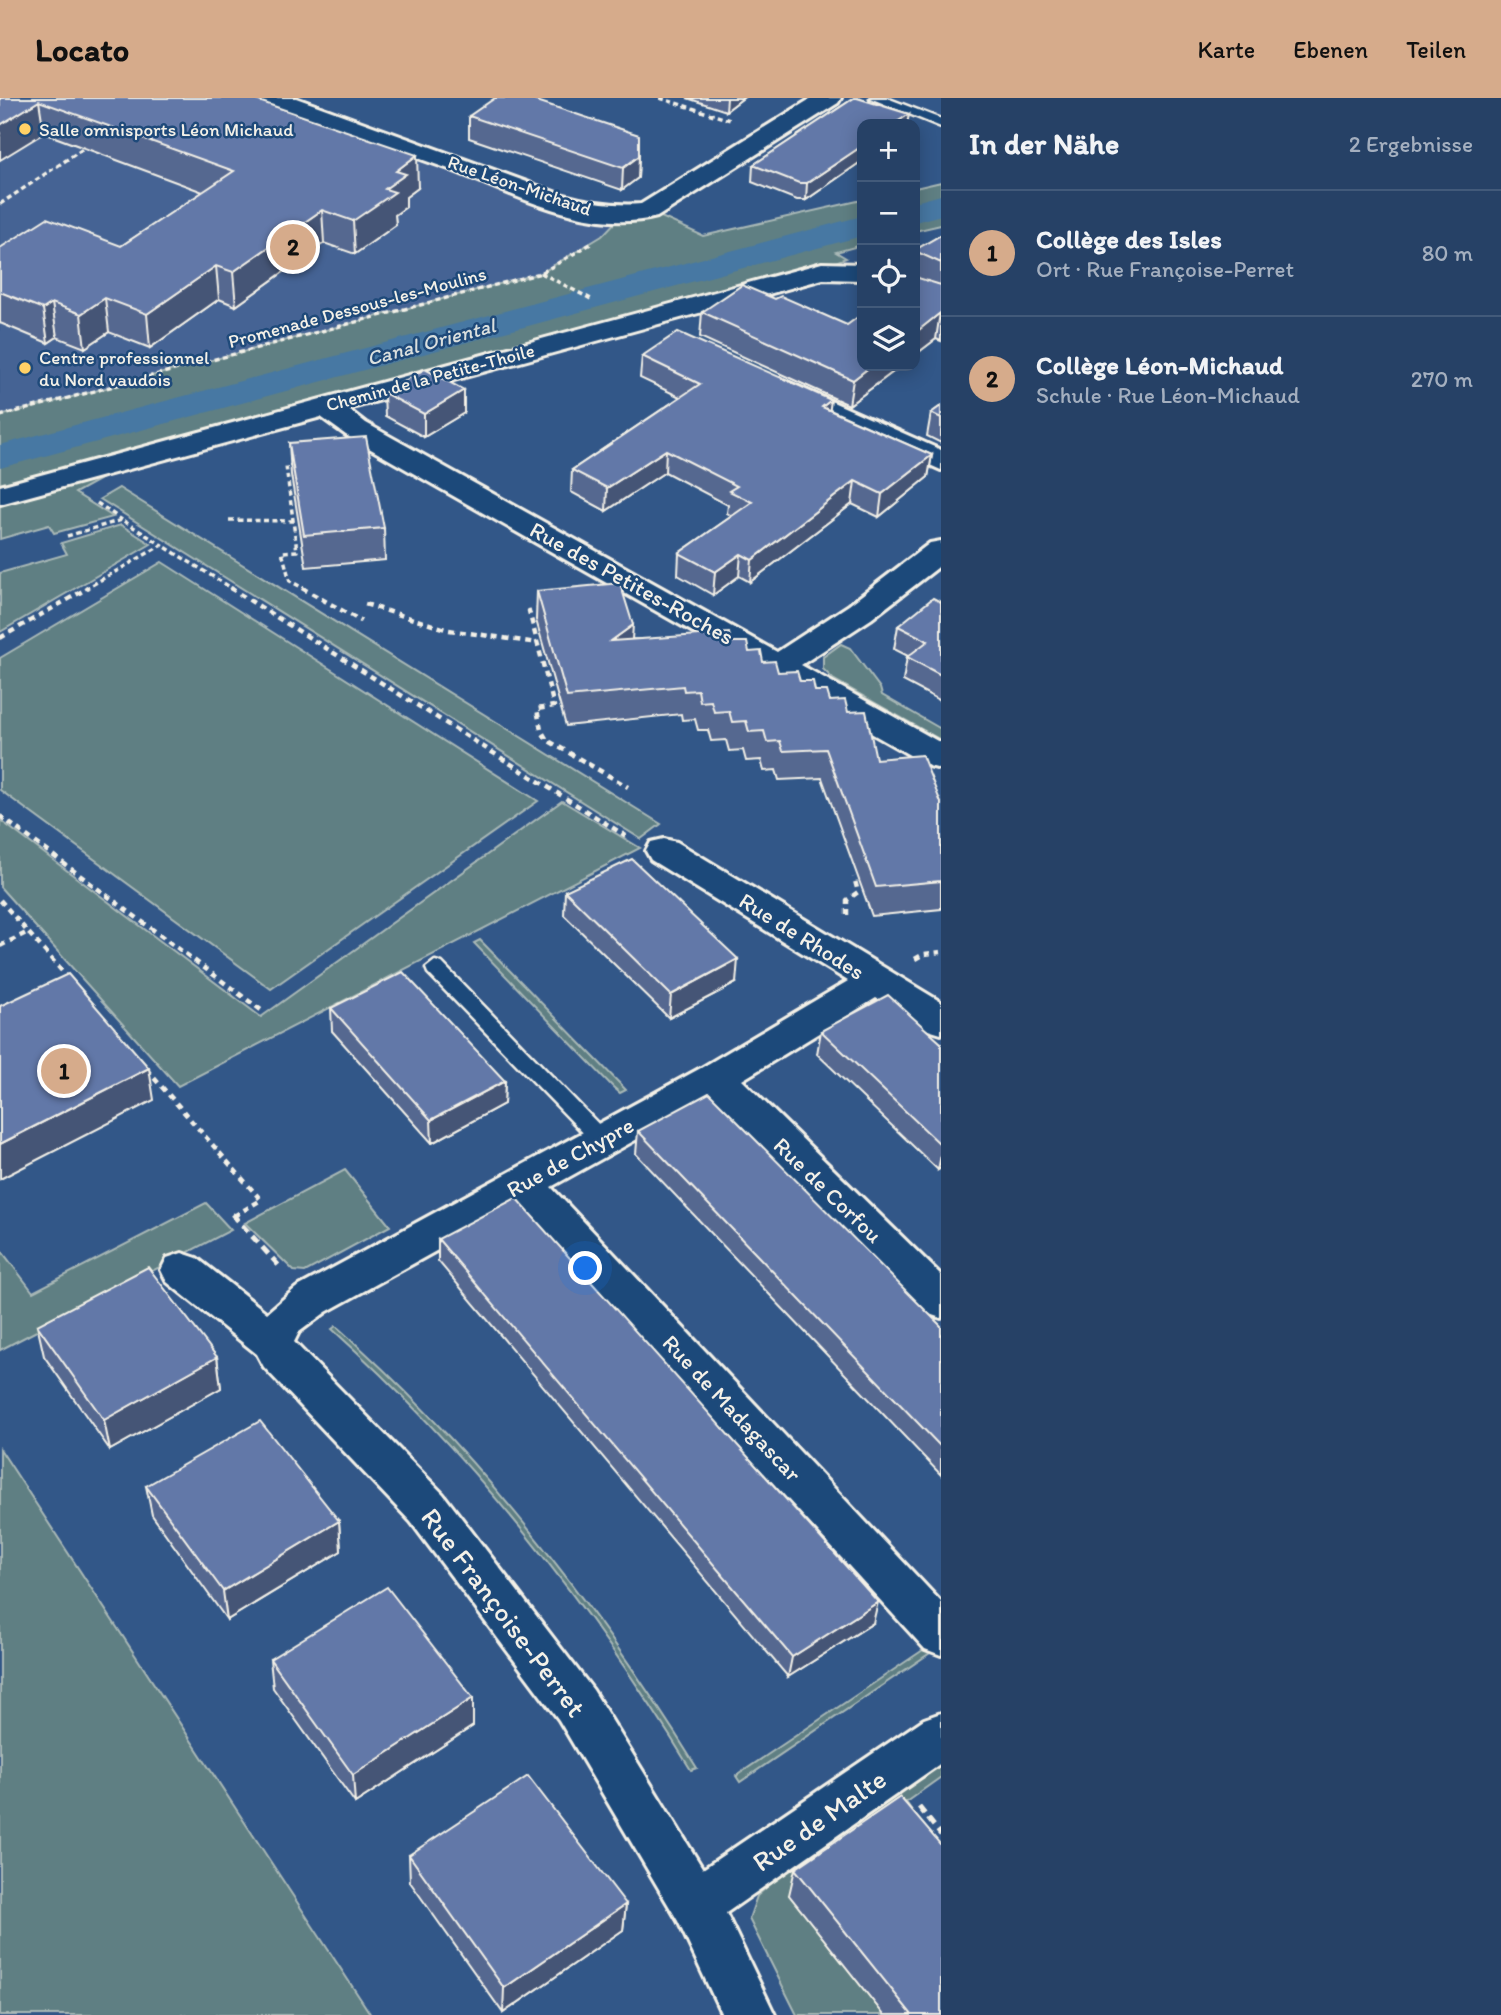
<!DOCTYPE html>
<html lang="de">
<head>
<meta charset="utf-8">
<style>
	:root { --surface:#264166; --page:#2e486c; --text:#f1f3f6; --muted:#a4afbf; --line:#425a7a; --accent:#d6ab8b }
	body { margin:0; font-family:Itim,sans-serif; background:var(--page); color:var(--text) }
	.controls { position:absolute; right:21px; top:21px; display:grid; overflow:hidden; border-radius:14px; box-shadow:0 4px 18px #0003 }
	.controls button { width:63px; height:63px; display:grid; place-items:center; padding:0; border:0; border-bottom:2px solid var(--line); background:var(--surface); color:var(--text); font:35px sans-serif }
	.you { position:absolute; left:586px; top:1171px; width:24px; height:24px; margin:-18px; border:5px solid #fff; border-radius:50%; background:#1a73e8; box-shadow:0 0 0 10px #1a73e833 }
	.badge { display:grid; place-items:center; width:46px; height:46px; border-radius:50%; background:var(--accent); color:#111; font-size:23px; font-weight:700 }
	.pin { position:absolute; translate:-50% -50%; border:4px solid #fff; box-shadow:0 2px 7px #0006 }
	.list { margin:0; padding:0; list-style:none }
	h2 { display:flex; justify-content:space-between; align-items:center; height:91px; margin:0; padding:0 28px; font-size:30px }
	h2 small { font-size:23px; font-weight:400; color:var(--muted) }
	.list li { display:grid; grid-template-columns:46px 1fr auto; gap:21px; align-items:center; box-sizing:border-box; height:126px; padding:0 28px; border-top:2px solid var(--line) }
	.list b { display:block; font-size:26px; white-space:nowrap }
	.list p { margin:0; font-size:23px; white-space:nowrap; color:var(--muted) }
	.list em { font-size:23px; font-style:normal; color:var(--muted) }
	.icon { flex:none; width:38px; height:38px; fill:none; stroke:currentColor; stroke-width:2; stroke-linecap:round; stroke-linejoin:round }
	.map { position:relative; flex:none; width:941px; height:1917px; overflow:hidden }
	header { display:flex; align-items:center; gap:42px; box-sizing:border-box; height:98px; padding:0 35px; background:var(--accent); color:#111 }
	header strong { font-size:33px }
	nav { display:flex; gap:38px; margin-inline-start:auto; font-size:24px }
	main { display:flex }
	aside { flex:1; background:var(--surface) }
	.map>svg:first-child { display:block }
	.built { fill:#446494 }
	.green { fill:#5e7f83; stroke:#a9b8b6; stroke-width:2 }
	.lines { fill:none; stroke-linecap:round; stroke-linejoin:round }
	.canal { fill:#4678a3; fill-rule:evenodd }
	.lane-casing { stroke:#f4f1e8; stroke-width:5 }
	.street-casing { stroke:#f4f1e8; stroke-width:6 }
	.path-far2 { stroke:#f4f1e8; stroke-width:3.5; stroke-dasharray:5 3.5; stroke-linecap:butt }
	.path-far1 { stroke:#f4f1e8; stroke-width:4.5; stroke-dasharray:6 5; stroke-linecap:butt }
	.path { stroke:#f4f1e8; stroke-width:5; stroke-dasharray:9 6; stroke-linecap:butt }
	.lane { fill:#1f4a7a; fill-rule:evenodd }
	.street { fill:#1f4a7a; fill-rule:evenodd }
	.wall { fill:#546790; stroke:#f4f1e8; stroke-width:2 }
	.shaded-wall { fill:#455476; stroke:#f4f1e8; stroke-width:2 }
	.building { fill:#6278a8; stroke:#f4f1e8; stroke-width:2 }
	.poi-dot { fill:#ffd166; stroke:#1f4a7a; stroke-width:2.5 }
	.labels { text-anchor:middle; stroke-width:5; stroke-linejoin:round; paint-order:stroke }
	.far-poi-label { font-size:19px; fill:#f4f1e8; stroke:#1f4a7a; text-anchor:start }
	.far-street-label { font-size:19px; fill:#f4f1e8; stroke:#1f4a7a }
	.far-water-label { font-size:21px; font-style:italic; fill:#dadfde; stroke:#1f4a7a }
	.street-label { font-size:23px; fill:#f4f1e8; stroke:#1f4a7a }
	.near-street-label { font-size:28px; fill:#f4f1e8; stroke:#1f4a7a }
</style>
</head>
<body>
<header>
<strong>Locato</strong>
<nav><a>Karte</a><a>Ebenen</a><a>Teilen</a></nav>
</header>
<main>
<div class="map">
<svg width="941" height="1917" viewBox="0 0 941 1917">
	<rect width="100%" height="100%" fill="#325788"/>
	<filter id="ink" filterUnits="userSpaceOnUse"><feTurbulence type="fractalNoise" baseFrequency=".0143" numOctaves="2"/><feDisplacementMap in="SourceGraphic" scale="14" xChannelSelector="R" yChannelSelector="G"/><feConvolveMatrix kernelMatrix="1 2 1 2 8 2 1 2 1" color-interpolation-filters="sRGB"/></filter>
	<g filter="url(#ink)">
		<polygon class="built" points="0,0 272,0 542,96 623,116 602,138 541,175 0,318"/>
		<g class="green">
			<polygon points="941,84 941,127 915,133 915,90"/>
			<polygon points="862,102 862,147 836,154 846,160 822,169 316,302 0,389 0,318 541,175 602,138 623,116 648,113 703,138"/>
			<polygon points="99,375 104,379 75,395 113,419 54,435 49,427 0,441 0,403"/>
			<polygon points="119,390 661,726 641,741 100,401"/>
			<polygon points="121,427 151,446 0,534 0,475 67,456 61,445"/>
			<polygon points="162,464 538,703 271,891 0,692 0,560"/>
			<polygon points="841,546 850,550 880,590 882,597 941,631 941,642 833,581 823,571 823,559"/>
			<polygon points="562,703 640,750 178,988 0,789 0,722 261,919"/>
			<polygon points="480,842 626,992 620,995 613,989 474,845"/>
			<polygon points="345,1072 390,1128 305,1174 294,1173 245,1125"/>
			<polygon points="206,1105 231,1132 0,1252 0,1151 33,1194"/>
			<path d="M336 1228C479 1354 597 1509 697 1670L691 1672C593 1511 472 1357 332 1231Z"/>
			<polygon points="0,1351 371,1917 0,1917"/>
			<polygon points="926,1550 930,1555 740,1684 736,1678"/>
			<polygon points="941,1663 941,1679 906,1704 915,1717 789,1797 884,1917 797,1917 749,1821 757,1798 778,1779"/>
		</g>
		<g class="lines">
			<g class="canal">
				<polygon points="941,97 941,117 915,124 915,104"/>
				<polygon points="862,118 862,138 0,370 0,347"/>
			</g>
			<g class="lane-casing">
				<g id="lane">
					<polygon points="870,0 887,0 941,21 941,29"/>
					<polygon points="435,863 442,865 608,1036 611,1041 608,1046 594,1046 428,875 426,870"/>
				</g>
			</g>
			<g class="street-casing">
				<g id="street">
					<path d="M260 0H296L560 96C588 104 613 108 641 106L812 0H841L838 5 657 119C585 137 511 94 446 70 385 48 324 27 263 5Z"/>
					<polygon points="822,165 862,166 862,182 823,181 348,311 366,325 777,554 849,507 930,445 941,443 941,467 871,521 801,567 941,645 941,671 929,668 346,337 321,319 0,406 0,388"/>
					<polygon points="781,281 941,352 941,372 771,296 766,290 771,284"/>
					<polygon points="664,741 677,744 941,904 941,936 928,932 876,900 742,982 941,1177 941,1220 926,1215 711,1000 551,1089 941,1504 941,1557 925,1551 519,1107 326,1214 299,1234 294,1244 443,1396 593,1592 703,1771 924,1621 941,1615 941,1665 726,1815 775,1917 722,1917 678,1823 559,1622 411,1424 264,1269 257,1256 167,1184 161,1172 167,1160 182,1155 197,1160 267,1215 296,1190 701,970 848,883 651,762 646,753 651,744"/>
				</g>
			</g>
			<g class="path-far2">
				<polyline points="660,0 730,22"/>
				<polyline points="0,106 89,47"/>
				<polyline points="541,175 591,201"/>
				<polyline points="0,318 541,175 592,145"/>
				<polyline points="294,367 286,368 297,453 282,454 290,483 305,491"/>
				<polyline points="97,405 122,422"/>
				<polyline points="229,422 293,423"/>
				<polyline points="67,438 122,422 162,447"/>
				<polyline points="85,491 162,447 233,491"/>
			</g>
			<g class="path-far1">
				<polyline points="230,490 626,738"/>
				<polyline points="302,490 361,523"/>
				<polyline points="365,506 449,532 537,545"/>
				<polyline points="542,511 529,513 554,608 537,611 541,632 547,642 628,689"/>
				<polyline points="0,540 88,490"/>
				<polyline points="0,718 261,912"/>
				<polyline points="0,802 68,880"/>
				<polyline points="847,817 847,802 858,794 854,779"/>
				<polyline points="0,848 28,834"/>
				<polyline points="915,861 924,856 941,854"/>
				<polyline points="147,972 261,1102 234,1118"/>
			</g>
			<g class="path">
				<polyline points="232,1116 281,1170"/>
				<polyline points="919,1709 941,1737"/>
			</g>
			<use href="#lane" class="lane"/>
			<use href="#street" class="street"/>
		</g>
		<g class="wall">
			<polygon points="0,0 250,0 418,90 406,99 406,109 395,117 396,127 355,156 324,145 236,208 219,201 150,250 109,234 85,250 57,239 48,245 0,225 0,150 121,148 203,94 44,35"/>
			<polygon points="687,0 743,0 726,13"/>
			<polygon points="854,0 857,0 909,16 907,26 862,26 862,63 806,102 797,102 752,84 753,67"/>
			<polygon points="469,18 639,58 638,80 622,92 469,40"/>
			<polygon points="941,137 941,243 936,241 915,257 915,152"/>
			<polygon points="702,214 862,268 901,268 849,307 700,239"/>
			<polygon points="642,258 830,312 932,357 928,379 879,419 852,406 750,484 739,478 713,497 678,477 679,455 732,418 727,415 728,407 665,374 606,413 571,394 572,372 680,299 640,280"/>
			<polygon points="384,295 464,315 424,339 385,318"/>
			<polygon points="941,308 941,345 927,338 931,315"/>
			<polygon points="289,345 384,430 385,462 306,469 291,377"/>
			<polygon points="537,493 632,541 731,544 749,554 778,574 800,583 848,614 876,661 941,705 941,811 872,818 822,680 779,682 776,672 764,673 761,662 746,663 743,652 729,653 726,642 711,643 708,632 698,632 695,621 682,622 681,616 566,628 536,522"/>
			<polygon points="941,504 941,603 903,583 907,559 908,558 894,551 898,528"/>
			<polygon points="565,793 736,885 669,920 564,817"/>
			<polygon points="331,910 505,983 504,1006 432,1045 332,933"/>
			<polygon points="821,933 941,945 941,1070 938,1072 817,956"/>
			<polygon points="638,1033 941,1228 941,1377 636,1056"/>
			<polygon points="438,1141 873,1525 788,1579 438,1163"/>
			<polygon points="37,1227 217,1259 221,1290 110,1352 44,1258"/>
			<polygon points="146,1388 339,1423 341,1453 227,1522 152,1417"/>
			<polygon points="270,1561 473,1600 473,1628 355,1705 273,1590"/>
			<polygon points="409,1757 626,1806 623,1832 503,1915 410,1784"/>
			<polygon points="795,1771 941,1917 884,1917 789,1797"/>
		</g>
		<g class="shaded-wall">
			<polygon points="727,0 743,0 726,13"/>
			<polygon points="39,3 44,35 0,62 0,27"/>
			<polygon points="909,16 907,26 894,26"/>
			<polygon points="862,48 862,63 806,102 807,85"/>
			<polygon points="417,57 418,90 406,99 406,109 395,117 396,127 355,156 353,123 385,91 396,73"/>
			<polygon points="639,58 638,80 622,92 623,70"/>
			<polygon points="322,112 324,145 236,208 233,174"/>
			<polygon points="216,168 219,201 150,250 147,216"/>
			<polygon points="105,200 109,234 85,250 81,216"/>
			<polygon points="52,205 57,239 48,245 43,211"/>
			<polygon points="940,215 936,241 915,257 915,235"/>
			<polygon points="871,268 901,268 849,307 853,282"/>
			<polygon points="464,292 464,315 424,339 424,316"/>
			<polygon points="831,302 828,324 822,309"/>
			<polygon points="666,352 665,374 606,413 607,390"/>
			<polygon points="932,357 928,379 879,419 882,396"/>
			<polygon points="855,383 852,406 750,484 752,462"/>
			<polygon points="741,456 739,478 713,497 715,474"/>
			<polygon points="633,527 631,556 611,543"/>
			<polygon points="738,861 736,885 669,920 671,897"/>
			<polygon points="149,970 154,1002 0,1081 0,1046"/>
			<polygon points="505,983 504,1006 432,1045 431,1022"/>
			<polygon points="941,1057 941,1070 938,1072"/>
			<polygon points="217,1259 221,1290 110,1352 104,1322"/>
			<polygon points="339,1423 341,1453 227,1522 223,1493"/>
			<polygon points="878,1504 873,1525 788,1579 792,1559"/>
			<polygon points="473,1600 473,1628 355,1705 353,1677"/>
			<polygon points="626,1806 623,1832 503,1915 504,1890"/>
		</g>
		<g class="building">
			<polygon points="0,0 250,0 417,57 396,73 406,76 385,91 395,94 353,123 322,112 233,174 216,168 147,216 105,200 81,216 52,205 43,211 0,194 0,150 47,120 121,148 234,73 39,3 0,27"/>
			<polygon points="495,0 528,0 639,37 639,58 623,70 469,18"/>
			<polygon points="854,0 857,0 909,16 894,26 862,26 862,48 807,85 799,85 753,67"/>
			<polygon points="941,137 941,165 915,153 915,152"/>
			<polygon points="916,176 918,180 941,187 941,216 940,215 915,235 915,177"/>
			<polygon points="742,187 775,201 781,198 847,227 862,216 862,268 871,268 853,282 702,214"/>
			<polygon points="678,234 831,302 822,309 932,357 882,396 855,383 752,462 741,456 715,474 679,455 752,404 729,393 737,388 666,352 607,390 572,372 700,286 642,258"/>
			<polygon points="425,271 464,292 424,316 384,295"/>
			<polygon points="941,308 941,320 931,315"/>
			<polygon points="366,339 384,430 304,437 289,345"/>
			<polygon points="620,485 633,527 611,543 729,535 731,544 747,544 749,554 761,553 763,564 775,563 778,574 797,573 800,583 813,583 815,593 827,593 830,603 845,602 848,614 866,613 876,661 922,657 941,705 941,783 876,789 826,651 783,653 780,643 767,644 764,633 749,634 746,623 732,624 729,613 714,614 711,603 700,604 698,592 684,593 683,588 567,599 537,493"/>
			<polygon points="933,500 941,504 941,577 907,559 928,543 898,528"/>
			<polygon points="632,761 738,861 671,897 565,793"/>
			<polygon points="403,874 505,983 431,1022 331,910"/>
			<polygon points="68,876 149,970 0,1046 0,908"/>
			<polygon points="888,897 941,945 941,1047 821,933"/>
			<polygon points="709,995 941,1228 941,1349 638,1033"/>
			<polygon points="516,1100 878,1504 792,1559 438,1141"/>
			<polygon points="148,1169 217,1259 104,1322 37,1227"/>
			<polygon points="260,1323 339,1423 223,1493 146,1388"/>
			<polygon points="387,1489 473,1600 353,1677 270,1561"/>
			<polygon points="528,1678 626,1806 504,1890 409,1757"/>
			<polygon points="900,1699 941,1747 941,1917 912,1917 795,1771"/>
		</g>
	</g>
	<g class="poi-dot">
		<circle cx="25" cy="31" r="7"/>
		<circle cx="25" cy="270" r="7"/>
	</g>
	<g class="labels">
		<g class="far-poi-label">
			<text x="39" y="38">Salle omnisports Léon Michaud</text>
			<text x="39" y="266">Centre professionnel<tspan x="39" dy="22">du Nord vaudois</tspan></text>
		</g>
		<g class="far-street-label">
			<text transform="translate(520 87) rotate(19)" y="7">Rue Léon-Michaud</text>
			<text transform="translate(357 209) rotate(-15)" y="7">Promenade Dessous-les-Moulins</text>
			<text transform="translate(430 279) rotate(-15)" y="7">Chemin de la Petite-Thoile</text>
		</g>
		<g class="far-water-label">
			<text transform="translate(431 244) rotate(-15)" y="7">Canal Oriental</text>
		</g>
		<g class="street-label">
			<text transform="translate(632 485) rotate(29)" y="8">Rue des Petites-Roches</text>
			<text transform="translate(802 838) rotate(32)" y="8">Rue de Rhodes</text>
			<text transform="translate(570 1059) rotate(-29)" y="8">Rue de Chypre</text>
			<text transform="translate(828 1092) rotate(44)" y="8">Rue de Corfou</text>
			<text transform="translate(732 1310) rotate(47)" y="8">Rue de Madagascar</text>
		</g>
		<g class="near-street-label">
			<text transform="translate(504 1514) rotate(53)" y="10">Rue Françoise-Perret</text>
			<text transform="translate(819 1722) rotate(-35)" y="10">Rue de Malte</text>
		</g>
	</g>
</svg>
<div class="controls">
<button>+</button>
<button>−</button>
<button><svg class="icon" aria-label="locate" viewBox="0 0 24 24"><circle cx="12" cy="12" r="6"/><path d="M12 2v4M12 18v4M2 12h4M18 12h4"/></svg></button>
<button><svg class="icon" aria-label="layers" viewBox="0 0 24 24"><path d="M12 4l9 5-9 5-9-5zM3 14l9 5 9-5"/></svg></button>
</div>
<div class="you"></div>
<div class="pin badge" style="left:64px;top:973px">1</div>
<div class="pin badge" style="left:293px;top:149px">2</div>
</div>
<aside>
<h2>In der Nähe<small>2 Ergebnisse</small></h2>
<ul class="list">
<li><span class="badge">1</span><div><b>Collège des Isles</b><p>Ort · Rue Françoise-Perret</p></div><em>80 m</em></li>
<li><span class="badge">2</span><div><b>Collège Léon-Michaud</b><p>Schule · Rue Léon-Michaud</p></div><em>270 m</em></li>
</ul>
</aside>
</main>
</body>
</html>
